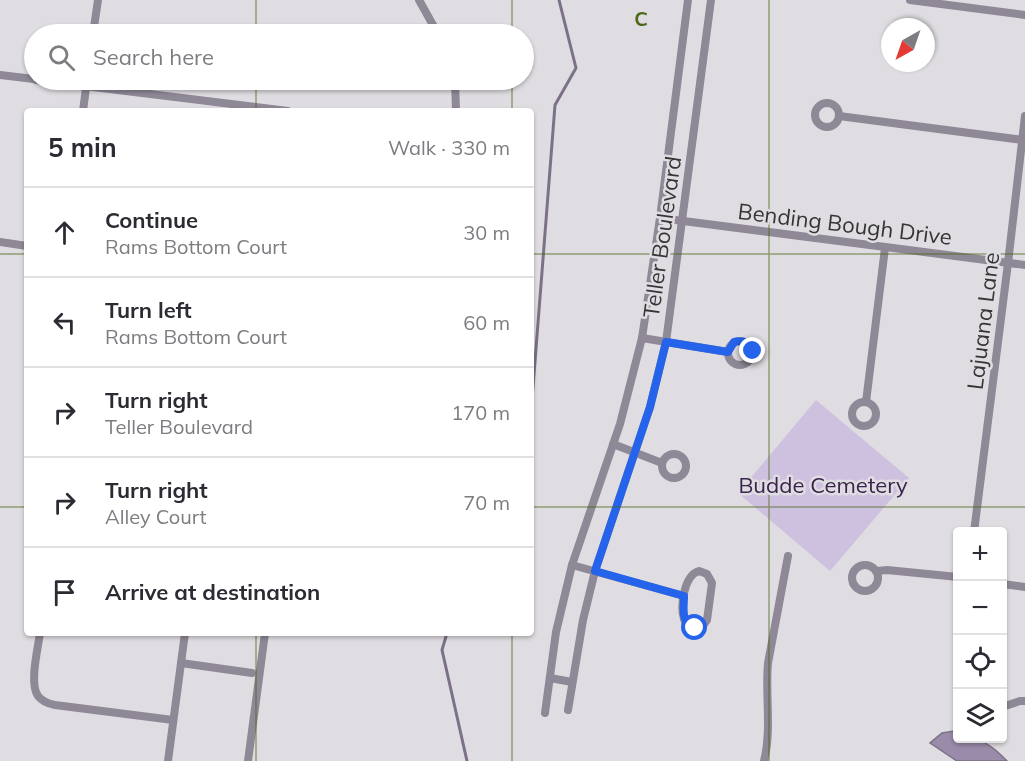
<!DOCTYPE html>
<html lang="en">
<head>
<meta charset="utf-8">
<style>
	:root { --surface:#fff; --page:#f7f7f7; --text:#2b2b33; --muted:#7c7c81; --line:#e1e1e2 }
	body { margin:0; font-family:Mulish,sans-serif; background:var(--page); color:var(--text) }
	.controls { position:absolute; right:18px; bottom:18px; display:grid; overflow:hidden; border-radius:6px; box-shadow:0 2px 4px #0004 }
	.controls button { width:54px; height:54px; display:grid; place-items:center; padding:0; border:0; border-bottom:2px solid var(--line); background:var(--surface); color:var(--text); font:30px sans-serif }
	.compass { position:absolute; left:881px; top:18px; width:54px; height:54px; border-radius:50%; background:var(--surface); box-shadow:0 2px 4px #0004; rotate:220deg }
	.stop { position:absolute; width:18px; height:18px; margin:-14px; border:4px solid #2563eb; border-radius:50%; background:#fff }
	.stop.end { background:#2563eb; border-color:#fff; box-shadow:0 2px 6px #0008 }
	.list { margin:0; padding:0; list-style:none }
	h2 { display:flex; justify-content:space-between; align-items:center; height:78px; margin:0; padding:0 24px; font-size:26px }
	h2 small { font-size:20px; font-weight:400; color:var(--muted) }
	.list li { display:grid; grid-template-columns:39px 1fr auto; gap:18px; align-items:center; box-sizing:border-box; height:90px; padding:0 24px; border-top:2px solid var(--line) }
	.list b { display:block; font-size:22px; white-space:nowrap }
	.list p { margin:0; font-size:20px; white-space:nowrap; color:var(--muted) }
	.list em { font-size:20px; font-style:normal; color:var(--muted) }
	.icon { flex:none; width:33px; height:33px; fill:none; stroke:currentColor; stroke-width:2; stroke-linecap:round; stroke-linejoin:round }
	.map { position:relative; flex:none; width:1025px; height:761px; overflow:hidden }
	.search { position:absolute; background:var(--surface); box-shadow:0 2px 4px #0004; left:24px; top:24px; width:510px; height:66px; display:flex; align-items:center; gap:15px; box-sizing:border-box; padding:0 21px; border-radius:33px; color:var(--muted); font-size:22px }
	.panel { position:absolute; background:var(--surface); box-shadow:0 2px 4px #0004; left:24px; top:108px; width:510px; height:528px; border-radius:6px }
	.map>svg:first-child { display:block }
	.green { fill:#cec0df }
	.water { fill:#9a8baa; stroke:#7c7187; stroke-width:1.5 }
	.lines { fill:none; stroke-linecap:round; stroke-linejoin:round }
	.stream { stroke:#7c7187; stroke-width:3 }
	.minor { stroke:#8f8896; stroke-width:8 }
	.route { stroke:#2563eb; stroke-width:8 }
	.grid { fill:none; stroke:#4d681a; stroke-width:1.5; stroke-opacity:0.55 }
	.labels { text-anchor:middle; stroke-width:5; stroke-linejoin:round; paint-order:stroke }
	.street-label { font-size:22px; fill:#353436; stroke:#dfdde1 }
	.park-label { font-size:22px; fill:#3a244e; stroke:#dfdde1 }
	.grid-label { font-size:20px; text-anchor:middle; font-weight:bold; fill:#4d681a; stroke:#dfdde1; stroke-width:5; stroke-linejoin:round; paint-order:stroke }
</style>
</head>
<body>
<div class="map">
<svg width="1025" height="761" viewBox="0 0 1025 761">
	<rect width="100%" height="100%" fill="#dfdde1"/>
	<polygon class="green" points="816,400 909,478 830,571 738,493"/>
	<path class="water" d="M954 731 957 733 958 738C981 738 991 744 1007 761H957L930 743 942 733Z"/>
	<g class="lines">
		<g class="stream">
			<polyline points="531,413 555,105 576,68 559,0"/>
			<polyline points="447,633 442,650 467,761"/>
		</g>
		<g class="minor">
			<polyline points="419,0 438,34"/>
			<polyline points="910,0 1025,15"/>
			<polyline points="93,34 98,0"/>
			<polyline points="0,75 34,79"/>
			<polyline points="36,80 288,111"/>
			<polyline points="455,80 456,111"/>
			<circle cx="827" cy="115" r="12"/>
			<polyline points="83,111 87,80"/>
			<polyline points="839,116 1023,140"/>
			<polyline points="660,218 1025,265"/>
			<polyline points="0,242 27,246"/>
			<polyline points="642,338 728,352"/>
			<circle cx="740" cy="353" r="12"/>
			<polyline points="866,402 885,248"/>
			<circle cx="864" cy="414" r="12"/>
			<polyline points="613,444 662,463"/>
			<circle cx="674" cy="466" r="12"/>
			<polyline points="974,532 1008,263 1025,116"/>
			<circle cx="865" cy="578" r="13"/>
			<polyline points="572,565 684,596"/>
			<path d="M699 571 707 574 712 583 707 620 704 624 695 628C690 626 685 624 684 619 680 606 684 575 699 571Z"/>
			<polyline points="877,571 887,570 958,577"/>
			<polyline points="1002,584 1025,587"/>
			<path d="M40 633C38 648 29 684 38 696 42 701 49 704 55 705L173 720"/>
			<polyline points="181,663 252,673"/>
			<polyline points="550,678 572,682"/>
			<polyline points="1002,707 1020,701 1025,701"/>
			<polyline points="568,710 583,620 595,571 650,407 666,342 711,0"/>
			<polyline points="545,713 556,632 572,565 620,424 642,338 660,218 688,0"/>
			<polyline points="168,761 185,633"/>
			<polyline points="248,761 265,633"/>
			<path d="M764 761C772 729 765 695 768 663L788 556"/>
		</g>
	</g>
	<g class="lines">
		<path class="route" d="M695 628C680 622 684 609 684 596L595 571 650 407 666 342 728 352 734 342C743 340 749 342 753 351"/>
	</g>
	<path class="grid" d="M256 0V34M512 0V34M769 0V761M256 80V111M512 80V111M0 254H27M531 254H1025M0 507H27M531 507H1025M256 633V761M512 633V761"/>
	<g class="labels">
		<g class="street-label">
			<text transform="translate(845 224) rotate(7)" y="8">Bending Bough Drive</text>
			<text transform="translate(662 237) rotate(-82)" y="8">Teller Boulevard</text>
			<text transform="translate(983 321) rotate(-83)" y="8">Lajuana Lane</text>
		</g>
		<g class="park-label">
			<text x="823" y="493">Budde Cemetery</text>
		</g>
	</g>
	<g class="grid-label">
		<text x="641" y="26">C</text>
	</g>
</svg>
<div class="controls">
<button>+</button>
<button>−</button>
<button><svg class="icon" aria-label="locate" viewBox="0 0 24 24"><circle cx="12" cy="12" r="6"/><path d="M12 2v4M12 18v4M2 12h4M18 12h4"/></svg></button>
<button><svg class="icon" aria-label="layers" viewBox="0 0 24 24"><path d="M12 4l9 5-9 5-9-5zM3 14l9 5 9-5"/></svg></button>
</div>
<svg class="compass" viewBox="-18 -18 36 36"><path d="M0-13l5 13h-10z" fill="#e53935"/><path d="M0 13l5-13h-10z" fill="#7c7c81"/></svg>
<div class="stop" style="left:695px;top:628px"></div>
<div class="stop end" style="left:753px;top:351px"></div>
<div class="search"><svg class="icon" aria-label="search" viewBox="0 0 24 24"><circle cx="10" cy="10" r="6"/><path d="M15 15l6 6"/></svg>Search here</div>
<section class="panel">
<h2>5 min<small>Walk · 330 m</small></h2>
<ul class="list">
<li><svg class="icon" aria-label="ahead" viewBox="0 0 24 24"><path d="M12 20V5M6 11l6-6 6 6"/></svg><div><b>Continue</b><p>Rams Bottom Court</p></div><em>30 m</em></li>
<li><svg class="icon" aria-label="left" viewBox="0 0 24 24"><path d="M17 20v-9H6M10 6l-5 5 5 5"/></svg><div><b>Turn left</b><p>Rams Bottom Court</p></div><em>60 m</em></li>
<li><svg class="icon" aria-label="right" viewBox="0 0 24 24"><path d="M7 20v-9h11M14 6l5 5-5 5"/></svg><div><b>Turn right</b><p>Teller Boulevard</p></div><em>170 m</em></li>
<li><svg class="icon" aria-label="right" viewBox="0 0 24 24"><path d="M7 20v-9h11M14 6l5 5-5 5"/></svg><div><b>Turn right</b><p>Alley Court</p></div><em>70 m</em></li>
<li><svg class="icon" aria-label="arrive" viewBox="0 0 24 24"><path d="M6 21V4h12l-3 4 3 4H6"/></svg><div><b>Arrive at destination</b></div></li>
</ul>
</section>
</div>
</body>
</html>
